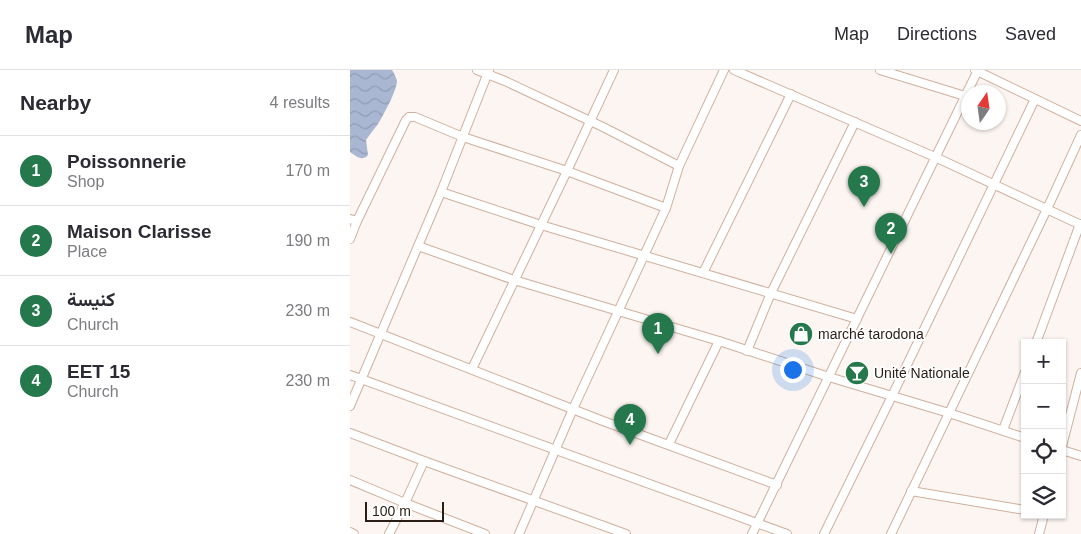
<!DOCTYPE html>
<html lang="en">
<head>
<meta charset="utf-8">
<style>
	:root { --surface:#fff; --page:#f7f7f7; --text:#2b2b33; --muted:#7c7c81; --line:#e1e1e2; --accent:#24784b }
	body { margin:0; font-family:Helvetica,Vazirmatn,sans-serif; background:var(--page); color:var(--text) }
	.controls { position:absolute; right:15px; bottom:15px; display:grid; overflow:hidden; border-radius:0px; box-shadow:0 1px 4px #0004 }
	.controls button { width:45px; height:45px; display:grid; place-items:center; padding:0; border:0; border-bottom:1px solid var(--line); background:var(--surface); color:var(--text); font:25px sans-serif }
	.compass { position:absolute; left:611px; top:15px; width:45px; height:45px; border-radius:50%; background:var(--surface); box-shadow:0 1px 4px #0004; rotate:13deg }
	.scale { position:absolute; left:15px; bottom:12px; width:79px; box-sizing:border-box; padding-left:5px; border:2px solid #291d16; border-top:0; font-size:14px; line-height:18px; white-space:nowrap; color:#291d16; -webkit-text-stroke:4px #fff; paint-order:stroke }
	.you { position:absolute; left:442px; top:299px; width:18px; height:18px; margin:-12px; border:4px solid #fff; border-radius:50%; background:#1a73e8; box-shadow:0 0 0 8px #1a73e833 }
	.badge { display:grid; place-items:center; width:32px; height:32px; border-radius:50%; background:var(--accent); color:#fff; font-size:16px; font-weight:700 }
	.pin { position:absolute; translate:-50% -41px; filter:drop-shadow(0 1px 2px #0008) }
	.pin::after { content:''; position:absolute; top:26px; width:18px; height:15px; background:inherit; clip-path:polygon(0 0,100% 0,50% 100%) }
	.list { margin:0; padding:0; list-style:none }
	h2 { display:flex; justify-content:space-between; align-items:center; height:65px; margin:0; padding:0 20px; font-size:21px }
	h2 small { font-size:16px; font-weight:400; color:var(--muted) }
	.list li { display:grid; grid-template-columns:32px 1fr auto; gap:15px; align-items:center; box-sizing:border-box; height:70px; padding:0 20px; border-top:1px solid var(--line) }
	.list b { display:block; font-size:19px; white-space:nowrap }
	.list p { margin:0; font-size:16px; white-space:nowrap; color:var(--muted) }
	.list em { font-size:16px; font-style:normal; color:var(--muted) }
	.icon { flex:none; width:28px; height:28px; fill:none; stroke:currentColor; stroke-width:2; stroke-linecap:round; stroke-linejoin:round }
	.map { position:relative; flex:none; width:731px; height:464px; overflow:hidden }
	header { display:flex; align-items:center; gap:30px; box-sizing:border-box; height:70px; padding:0 25px; background:var(--surface); border-bottom:1px solid var(--line) }
	header strong { font-size:24px }
	nav { display:flex; gap:28px; margin-inline-start:auto; font-size:18px }
	main { display:flex }
	aside { flex:1; background:var(--surface) }
	.map>svg:first-child { display:block }
	.water { fill:url(#water-waves) }
	.lines { fill:none; stroke-linecap:round; stroke-linejoin:round }
	.minor-casing { stroke:#cfb09e; stroke-width:10 }
	.minor { stroke:#fff; stroke-width:8 }
	.labels { text-anchor:middle; stroke-width:4; stroke-linejoin:round; paint-order:stroke }
	.poi-label { font-size:14px; fill:#291d16; stroke:#fff; text-anchor:start }
</style>
</head>
<body>
<header>
<strong>Map</strong>
<nav><a>Map</a><a>Directions</a><a>Saved</a></nav>
</header>
<main>
<aside>
<h2>Nearby<small>4 results</small></h2>
<ul class="list">
<li><span class="badge">1</span><div><b>Poissonnerie</b><p>Shop</p></div><em>170 m</em></li>
<li><span class="badge">2</span><div><b>Maison Clarisse</b><p>Place</p></div><em>190 m</em></li>
<li><span class="badge">3</span><div><b>كنيسة</b><p>Church</p></div><em>230 m</em></li>
<li><span class="badge">4</span><div><b>EET 15</b><p>Church</p></div><em>230 m</em></li>
</ul>
</aside>
<div class="map">
<svg width="731" height="464" viewBox="0 0 731 464">
	<defs>
		<pattern id="water-waves" width="16" height="10" patternUnits="userSpaceOnUse" patternTransform="scale(1.25)"><rect width="16" height="10" fill="#a9b7d3"/><path d="M0 5q4-4 8 0t8 0" fill="none" stroke="#919db4"/></pattern>
	</defs>
	<rect width="100%" height="100%" fill="#fcf5f1"/>
	<path class="water" d="M0 0H42C44 3 46 7 47 11 47 20 33 46 28 54 24 59 20 64 16 70L18 85C12 92 6 86 0 82Z"/>
	<g class="lines">
		<g class="minor-casing">
			<g id="minor">
				<polyline points="127,0 155,11 253,57 329,96"/>
				<polyline points="384,0 585,87 731,155"/>
				<polyline points="530,0 615,26"/>
				<polyline points="625,0 731,51"/>
				<polyline points="91,122 191,155 507,249"/>
				<polyline points="0,149 7,151 0,169"/>
				<polyline points="7,151 56,50 59,47 65,47 113,67 217,101 316,138"/>
				<polyline points="68,176 164,210 369,271 479,307 599,343 675,368"/>
				<polyline points="353,203 441,24"/>
				<polyline points="0,252 253,351 427,415"/>
				<polyline points="686,273 730,154"/>
				<polyline points="397,281 421,223 505,52"/>
				<polyline points="122,299 217,101 264,0"/>
				<polyline points="0,305 437,464"/>
				<polyline points="0,336 91,122 139,0"/>
				<polyline points="653,360 675,302"/>
				<polyline points="0,363 74,391 276,464"/>
				<polyline points="319,374 369,271"/>
				<polyline points="712,376 731,303"/>
				<polyline points="712,380 731,386"/>
				<polyline points="0,410 55,433 135,464"/>
				<polyline points="561,421 675,440"/>
				<polyline points="0,462 4,464"/>
				<polyline points="39,464 55,433 74,391"/>
				<polyline points="169,464 223,339 316,138 329,96 374,0"/>
				<polyline points="402,464 628,0"/>
				<polyline points="474,464 542,326 685,29"/>
				<polyline points="541,464 697,139 731,65"/>
				<polyline points="689,464 694,445"/>
			</g>
		</g>
		<use href="#minor" class="minor"/>
	</g>
	<defs>
		<g id="shop-disc" transform="scale(1.25)"><circle r="9.5" fill="#24784b" stroke="#fff"/><path d="M-5-2.5h2.3a2.7 3.5 0 0 1 5.4 0H5L5.5 6h-11ZM-1.5-2.5h3a1.5 2.3 0 0 0-3 0Z" fill="#fff"/></g>
		<g id="bar-disc" transform="scale(1.25)"><circle r="9.5" fill="#24784b" stroke="#fff"/><path d="M-6-5H6L.8 .8V4.5H3.5V6h-7V4.5H-.8V.8Z" fill="#fff"/></g>
	</defs>
	<g fill-rule="evenodd">
		<use href="#shop-disc" x="451" y="264"/>
		<use href="#bar-disc" x="507" y="303"/>
	</g>
	<g class="labels">
		<g class="poi-label">
			<text x="468" y="269">marché tarodona</text>
			<text x="524" y="308">Unité Nationale</text>
		</g>
	</g>
</svg>
<div class="controls">
<button>+</button>
<button>−</button>
<button><svg class="icon" aria-label="locate" viewBox="0 0 24 24"><circle cx="12" cy="12" r="6"/><path d="M12 2v4M12 18v4M2 12h4M18 12h4"/></svg></button>
<button><svg class="icon" aria-label="layers" viewBox="0 0 24 24"><path d="M12 4l9 5-9 5-9-5zM3 14l9 5 9-5"/></svg></button>
</div>
<svg class="compass" viewBox="-18 -18 36 36"><path d="M0-13l5 13h-10z" fill="#e53935"/><path d="M0 13l5-13h-10z" fill="#7c7c81"/></svg>
<div class="scale">100 m</div>
<div class="you"></div>
<div class="pin badge" style="left:308px;top:284px">1</div>
<div class="pin badge" style="left:541px;top:184px">2</div>
<div class="pin badge" style="left:514px;top:137px">3</div>
<div class="pin badge" style="left:280px;top:375px">4</div>
</div>
</main>
</body>
</html>
